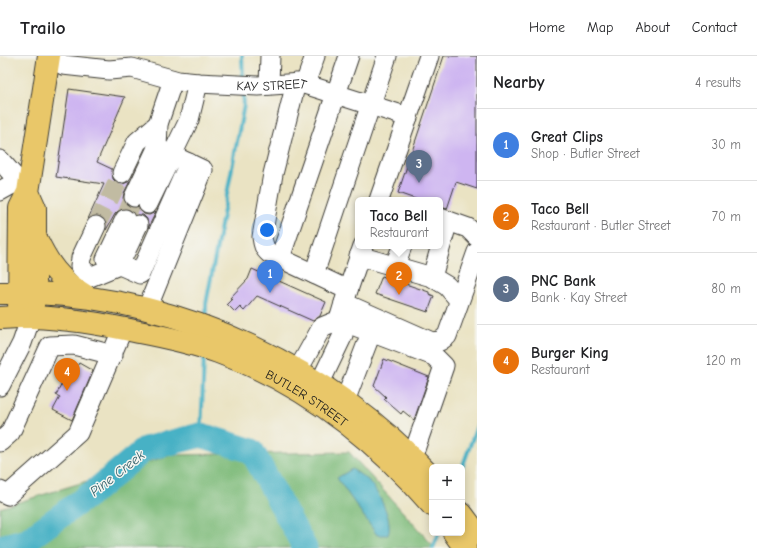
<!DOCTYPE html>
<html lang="en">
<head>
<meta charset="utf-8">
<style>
	:root { --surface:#fff; --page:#f6f6f6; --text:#202124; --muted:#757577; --line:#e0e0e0; --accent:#111827 }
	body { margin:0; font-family:"Comic Neue",sans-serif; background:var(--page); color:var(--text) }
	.controls { position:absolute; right:12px; bottom:12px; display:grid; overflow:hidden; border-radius:6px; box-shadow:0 2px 10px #0003 }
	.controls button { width:36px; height:36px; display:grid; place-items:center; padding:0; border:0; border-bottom:1px solid var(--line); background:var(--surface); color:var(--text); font:20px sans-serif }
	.you { position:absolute; left:267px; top:174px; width:14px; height:14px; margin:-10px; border:3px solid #fff; border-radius:50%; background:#1a73e8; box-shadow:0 0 0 6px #1a73e833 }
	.badge { display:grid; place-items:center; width:26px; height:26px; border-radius:50%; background:var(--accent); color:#fff; font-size:13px; font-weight:700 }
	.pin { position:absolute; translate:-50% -33px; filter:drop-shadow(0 1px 2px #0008) }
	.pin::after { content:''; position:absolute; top:21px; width:14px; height:12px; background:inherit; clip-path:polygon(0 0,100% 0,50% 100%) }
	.popup { position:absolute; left:355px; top:141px; width:88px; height:52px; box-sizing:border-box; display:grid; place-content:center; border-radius:6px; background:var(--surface); filter:drop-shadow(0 1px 3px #0005); font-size:13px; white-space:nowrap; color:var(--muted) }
	.popup b { font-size:15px; color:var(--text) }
	.popup::after { content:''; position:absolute; left:50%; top:100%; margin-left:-8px; border:8px solid transparent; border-top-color:var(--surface) }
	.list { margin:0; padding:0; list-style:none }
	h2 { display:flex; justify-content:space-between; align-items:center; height:52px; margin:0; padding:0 16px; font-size:17px }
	h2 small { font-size:13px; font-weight:400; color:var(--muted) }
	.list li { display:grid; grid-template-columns:26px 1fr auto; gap:12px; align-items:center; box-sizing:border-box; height:72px; padding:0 16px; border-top:1px solid var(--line) }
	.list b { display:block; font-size:15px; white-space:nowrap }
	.list p { margin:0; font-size:13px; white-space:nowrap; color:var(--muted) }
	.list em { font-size:13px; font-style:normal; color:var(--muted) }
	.map { position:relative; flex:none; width:477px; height:492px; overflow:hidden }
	header { display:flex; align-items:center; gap:24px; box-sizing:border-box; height:56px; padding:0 20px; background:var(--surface); border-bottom:1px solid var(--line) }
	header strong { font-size:19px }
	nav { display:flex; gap:22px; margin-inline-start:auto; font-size:14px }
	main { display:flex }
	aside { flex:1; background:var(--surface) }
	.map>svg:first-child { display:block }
	.forest { fill:#80bc7b; stroke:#4e6c4c }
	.water { fill:#47b1c5; stroke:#326670 }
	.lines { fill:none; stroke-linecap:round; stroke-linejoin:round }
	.stream { stroke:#47b1c5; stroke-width:4 }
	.river { stroke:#47b1c5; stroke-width:25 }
	.building { fill:#ceb5f1 }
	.minor-tunnel { stroke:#c1bba2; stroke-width:19; stroke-dasharray:19 10; stroke-linecap:butt }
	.minor-casing { stroke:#3b3a35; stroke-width:21 }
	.major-casing { stroke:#3b3a35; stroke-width:24 }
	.highway-casing { stroke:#3b3a35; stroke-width:24 }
	.minor { stroke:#fff; stroke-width:19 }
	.major { stroke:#e9c769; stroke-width:22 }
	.highway { stroke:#e9c769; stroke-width:22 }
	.labels { text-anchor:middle; stroke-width:3; stroke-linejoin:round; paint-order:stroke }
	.street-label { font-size:13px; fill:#1c1c1c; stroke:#f6f6f2 }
	.water-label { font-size:14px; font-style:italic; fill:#2f5f68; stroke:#f6f6f2 }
</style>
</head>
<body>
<header>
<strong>Trailo</strong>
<nav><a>Home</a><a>Map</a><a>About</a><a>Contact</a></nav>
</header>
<main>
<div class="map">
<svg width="477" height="492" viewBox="0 0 477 492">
	<rect width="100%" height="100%" fill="#f6f6f2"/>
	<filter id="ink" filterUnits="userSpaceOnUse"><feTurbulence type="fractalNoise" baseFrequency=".025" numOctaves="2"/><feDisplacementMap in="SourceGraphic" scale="8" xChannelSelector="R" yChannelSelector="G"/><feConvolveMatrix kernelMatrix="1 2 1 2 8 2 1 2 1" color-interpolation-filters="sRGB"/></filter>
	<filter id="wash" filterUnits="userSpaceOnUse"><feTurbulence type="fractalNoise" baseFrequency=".012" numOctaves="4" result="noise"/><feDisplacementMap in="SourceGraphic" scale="16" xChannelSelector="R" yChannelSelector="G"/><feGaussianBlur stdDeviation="0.9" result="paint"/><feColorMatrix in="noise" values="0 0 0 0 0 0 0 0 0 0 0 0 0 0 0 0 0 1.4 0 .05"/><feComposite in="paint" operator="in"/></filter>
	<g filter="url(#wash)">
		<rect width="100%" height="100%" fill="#eae3c3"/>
		<polygon class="forest" points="349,396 435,492 0,492 0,452 171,399"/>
		<path class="water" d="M352 413C357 417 363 420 368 424 378 436 394 464 388 479H377L337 422Z"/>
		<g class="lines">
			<g class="stream">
				<polyline points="242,0 243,24"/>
				<polyline points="206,264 206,248 244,49 243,35"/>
				<polyline points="201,379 204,299"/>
				<polyline points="462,412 477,370"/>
				<polyline points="433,492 439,477"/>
			</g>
			<polyline class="river" points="0,491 27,484 96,434 145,393 201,379 252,395 305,492"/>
		</g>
		<g id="blocks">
			<g class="building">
				<polygon points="444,0 477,0 477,133 456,126 447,153 440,151 440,144 418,144 398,137"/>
				<polygon points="69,33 125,41 97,106 112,113 113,123 117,127 123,128 130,125 124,137 123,142 125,148 130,151 138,151 144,158 149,159 156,156 148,172 147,163 143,159 135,159 130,153 125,152 119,154 115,158 106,174 105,164 101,160 95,159 88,163 104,128 56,121"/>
				<polygon points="252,213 326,246 320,260 313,265 257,240 244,255 240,251 235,256 227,248 232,243 230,242 248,223"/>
				<polygon points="382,220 429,236 429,238 434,240 428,256 375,238"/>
				<polygon points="384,303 429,321 414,364 403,355 401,358 384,343 386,341 374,330"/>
				<polygon points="79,307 93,315 72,364 53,354 60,341 56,339 65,322 69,324"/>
			</g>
		</g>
	</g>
	<g filter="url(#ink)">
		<use href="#blocks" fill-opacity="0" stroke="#3b3a35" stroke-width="1"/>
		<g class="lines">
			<g class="minor-tunnel">
				<polyline points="125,163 134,141"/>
				<polyline points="96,170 122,117"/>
			</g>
			<g class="minor-casing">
				<g id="minor">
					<path id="s1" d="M51 0 63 9 109 14 132 12 178 25 198 27 258 30 301 27 408 61"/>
					<path d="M296 27 273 118 262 181C263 188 264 193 269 197L348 234"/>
					<polyline points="305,28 315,0"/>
					<polyline points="269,29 270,0"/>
					<polyline points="157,92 158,68 173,24"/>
					<polyline points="0,104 28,136"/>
					<polyline points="122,117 137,86 158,68"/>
					<polyline points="0,135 18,125"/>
					<polyline points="134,141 157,92 203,114 147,253"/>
					<polyline points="379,144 429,0"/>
					<polyline points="148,148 189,64 198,27"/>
					<polyline points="440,162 468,172 477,181"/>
					<polyline points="125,163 106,203 140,218 189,107"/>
					<polyline points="96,170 81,202 80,210 90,221 119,209 138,169"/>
					<polyline points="359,200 432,221 447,230 459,244"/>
					<polyline points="280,202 349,0"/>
					<polyline points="395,210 402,190"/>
					<polyline points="314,218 387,0"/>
					<polyline points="432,221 448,165"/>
					<polyline points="344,247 432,286 440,285 447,280 477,196"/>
					<polyline points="298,314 322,271 339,264 434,300 444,310 412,402"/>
					<polyline points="320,327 343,279 339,264 348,234 363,190"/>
					<polyline points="0,330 22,287 31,261"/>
					<polyline points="345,345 371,277"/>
					<polyline points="0,386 10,377 50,290 74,289 113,299"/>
					<polyline points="0,435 8,439 78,377 123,272"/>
				</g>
			</g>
			<g class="major-casing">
				<polyline id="major" points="28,136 35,152 35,237 31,261 19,261 20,152 28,136 49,0"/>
			</g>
			<g class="highway-casing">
				<g id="highway">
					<path d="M35 180C48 208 59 224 86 240"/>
					<polyline points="0,237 20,237"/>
					<path d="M35 237C186 243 330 312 432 422"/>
					<path id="s2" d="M31 261C67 262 103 268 139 276 165 281 192 287 218 296 302 326 374 382 432 449"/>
					<polyline points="0,262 19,261"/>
					<polyline points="462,458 477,478"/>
					<polyline points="454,477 465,492"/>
				</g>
			</g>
			<use href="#minor" class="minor"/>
			<use href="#major" class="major"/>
			<use href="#highway" class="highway"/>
		</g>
	</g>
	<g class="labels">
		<g class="street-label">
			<text dy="5" stroke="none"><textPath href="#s1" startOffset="226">KAY STREET</textPath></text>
			<text dy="5" stroke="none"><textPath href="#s2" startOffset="291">BUTLER STREET</textPath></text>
		</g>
		<g class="water-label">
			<text transform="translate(117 417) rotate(-38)" y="5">Pine Creek</text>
		</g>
	</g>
</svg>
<div class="controls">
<button>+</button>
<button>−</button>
</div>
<div class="you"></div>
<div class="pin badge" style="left:270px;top:237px;background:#3f7fe0">1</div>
<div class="pin badge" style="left:399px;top:239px;background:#e8710a">2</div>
<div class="popup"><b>Taco Bell</b>Restaurant</div>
<div class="pin badge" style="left:419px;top:127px;background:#5c6f8a">3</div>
<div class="pin badge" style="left:67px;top:335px;background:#e8710a">4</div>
</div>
<aside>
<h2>Nearby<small>4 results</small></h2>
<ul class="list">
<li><span class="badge" style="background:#3f7fe0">1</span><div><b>Great Clips</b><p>Shop · Butler Street</p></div><em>30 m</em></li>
<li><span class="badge" style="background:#e8710a">2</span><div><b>Taco Bell</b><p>Restaurant · Butler Street</p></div><em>70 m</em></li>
<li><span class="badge" style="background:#5c6f8a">3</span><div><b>PNC Bank</b><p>Bank · Kay Street</p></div><em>80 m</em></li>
<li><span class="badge" style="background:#e8710a">4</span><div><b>Burger King</b><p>Restaurant</p></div><em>120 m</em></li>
</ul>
</aside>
</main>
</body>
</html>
